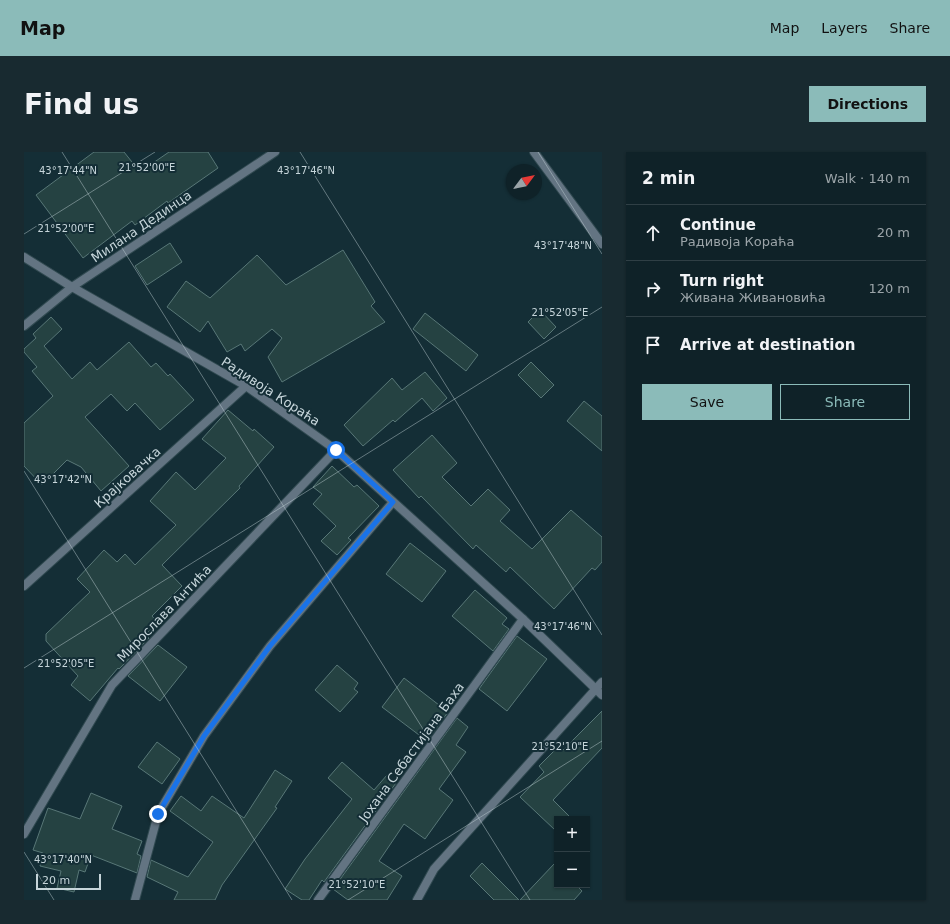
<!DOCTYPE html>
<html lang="en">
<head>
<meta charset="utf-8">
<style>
	:root { --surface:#0f2228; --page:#182a30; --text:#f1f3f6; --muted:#9ba4a8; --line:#2f3f45; --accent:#8bbbb9 }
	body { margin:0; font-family:"DejaVu Sans",sans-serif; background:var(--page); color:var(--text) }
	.controls { position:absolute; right:12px; bottom:12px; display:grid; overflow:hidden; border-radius:0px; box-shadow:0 1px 3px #0004 }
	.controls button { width:36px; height:36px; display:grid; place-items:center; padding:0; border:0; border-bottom:1px solid var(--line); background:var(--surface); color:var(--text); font:20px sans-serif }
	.compass { position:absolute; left:482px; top:12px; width:36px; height:36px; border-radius:50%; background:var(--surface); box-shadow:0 1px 3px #0004; rotate:58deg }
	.scale { position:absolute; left:12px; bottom:10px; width:65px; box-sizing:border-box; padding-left:4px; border:2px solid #c6d5da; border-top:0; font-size:11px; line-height:14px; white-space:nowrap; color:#c6d5da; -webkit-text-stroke:3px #142e36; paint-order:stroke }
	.stop { position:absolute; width:12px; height:12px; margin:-9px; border:3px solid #1a73e8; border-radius:50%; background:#fff }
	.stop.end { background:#1a73e8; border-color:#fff; box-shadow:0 1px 4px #0008 }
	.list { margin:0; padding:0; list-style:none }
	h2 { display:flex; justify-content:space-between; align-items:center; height:52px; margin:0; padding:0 16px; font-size:17px }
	h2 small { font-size:13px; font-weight:400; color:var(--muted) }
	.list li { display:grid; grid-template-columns:26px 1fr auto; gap:12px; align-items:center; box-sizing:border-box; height:56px; padding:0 16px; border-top:1px solid var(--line) }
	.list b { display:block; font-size:15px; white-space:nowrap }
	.list p { margin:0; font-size:13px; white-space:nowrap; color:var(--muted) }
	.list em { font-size:13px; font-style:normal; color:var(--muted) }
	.actions { display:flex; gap:8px; padding:12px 16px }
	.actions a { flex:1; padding:9px 0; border:1px solid var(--accent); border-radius:0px; text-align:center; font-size:14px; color:var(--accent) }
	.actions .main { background:var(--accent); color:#111 }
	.icon { flex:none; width:22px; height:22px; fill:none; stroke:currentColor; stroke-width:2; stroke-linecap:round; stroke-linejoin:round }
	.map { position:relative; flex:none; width:578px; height:748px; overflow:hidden; border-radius:0px }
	header { display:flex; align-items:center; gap:24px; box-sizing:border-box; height:56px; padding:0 20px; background:var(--accent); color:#111 }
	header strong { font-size:19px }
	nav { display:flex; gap:22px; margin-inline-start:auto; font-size:14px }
	.intro { display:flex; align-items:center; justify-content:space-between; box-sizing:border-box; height:96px; padding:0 24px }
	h1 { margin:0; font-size:28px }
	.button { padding:10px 18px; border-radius:0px; background:var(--accent); color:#111; font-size:14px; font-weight:700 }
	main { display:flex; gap:24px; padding:0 24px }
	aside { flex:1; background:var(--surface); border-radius:0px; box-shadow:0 1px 3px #0004 }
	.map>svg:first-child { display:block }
	.building { fill:#254242; stroke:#587777 }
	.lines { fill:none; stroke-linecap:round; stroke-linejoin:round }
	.lane-casing { stroke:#304950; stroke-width:10 }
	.street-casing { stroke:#304950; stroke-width:10 }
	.lane { stroke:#637482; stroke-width:8 }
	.street { stroke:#637482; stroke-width:8 }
	.route { stroke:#1a73e8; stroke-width:5 }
	.ticks { fill:none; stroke:#c6d5da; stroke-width:1; stroke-opacity:0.45 }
	.labels { text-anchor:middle; stroke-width:4; stroke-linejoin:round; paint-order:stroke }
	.street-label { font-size:13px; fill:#c6d5da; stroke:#142e36 }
	.ticks-label { font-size:10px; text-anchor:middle; fill:#c6d5da; stroke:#142e36; stroke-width:4; stroke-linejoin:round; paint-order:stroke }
</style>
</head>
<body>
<header>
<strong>Map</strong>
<nav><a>Map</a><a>Layers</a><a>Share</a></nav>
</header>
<div class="intro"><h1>Find us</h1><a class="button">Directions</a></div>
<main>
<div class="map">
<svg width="578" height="748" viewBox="0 0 578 748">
	<rect width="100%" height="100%" fill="#142e36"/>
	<g class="building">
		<polygon points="70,0 100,0 116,20 145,0 184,0 194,16 144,51 143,49 111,73 108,69 59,106 12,43"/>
		<polygon points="146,91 158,110 123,133 111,114"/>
		<polygon points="319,98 351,150 347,154 361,170 258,230 244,205 258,186 248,177 221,199 217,192 203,200 184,169 176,180 143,155 162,129 186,146 233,103 262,133"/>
		<polygon points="516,158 532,175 520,187 504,170"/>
		<polygon points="401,161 454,203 442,219 389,177"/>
		<polygon points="27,165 38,177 20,194 48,227 66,210 73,218 105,190 127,215 132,211 144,224 146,222 170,248 136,278 111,251 103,259 87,242 61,265 105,314 77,339 57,315 43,308 18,333 0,314 0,271 29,244 8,219 13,215 0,200 0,197 12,186 9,182"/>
		<polygon points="507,210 530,233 517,246 494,223"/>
		<polygon points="401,220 423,246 409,259 398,246 371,270 369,268 339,294 320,273 368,226 378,238"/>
		<polygon points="560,249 578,264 578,299 543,269"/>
		<polygon points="204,258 229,279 230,277 250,295 215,334 216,336 138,413 158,434 128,464 134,471 121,483 125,486 95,517 94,516 66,549 47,533 54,524 22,489 22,482 66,440 53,427 80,398 93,410 101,402 111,413 152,373 126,349 152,320 171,338 202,306 178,287"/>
		<polygon points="408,283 433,311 418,325 447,354 464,337 486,358 476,369 508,397 547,358 578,385 578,410 571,418 568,416 530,457 486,415 482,420 452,393 449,397 397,344 395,346 369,318"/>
		<polygon points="308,314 330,335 333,333 355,354 324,386 327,388 313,403 297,389 312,374 289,352 298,342 289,335"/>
		<polygon points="386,391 422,419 398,450 362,422"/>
		<polygon points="451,438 483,466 478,472 485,477 469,499 428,464"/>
		<polygon points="493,484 523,507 483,559 455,537"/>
		<polygon points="134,493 163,515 136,549 104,524"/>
		<polygon points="313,513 334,531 330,537 334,540 316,560 291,538"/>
		<polygon points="380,526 424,560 403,589 358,555"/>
		<polygon points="578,559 578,596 529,648 545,664 542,667 533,667 531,678 496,645 520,620 515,614 535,594 539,598"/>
		<polygon points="433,566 444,575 432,593 442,600 415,637 429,648 401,687 380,672 355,709 378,724 363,748 324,748 309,737"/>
		<polygon points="133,590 156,607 138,632 114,615"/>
		<polygon points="318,610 350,638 363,623 372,631 300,730 298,728 285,748 278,748 261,737 281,707 328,647 304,626"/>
		<polygon points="251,618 268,629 251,655 253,656 198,733 191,748 150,748 154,740 123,725 127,708 164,725 189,690 146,659 157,644 177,659 188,644 220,666"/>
		<polygon points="67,641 98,654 88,677 118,689 113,702 117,704 113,721 67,703 61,720 55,718 50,740 33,736 37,719 16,714 19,701 9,698 24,656 56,667"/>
		<polygon points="458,711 495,748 470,748 446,724"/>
		<polygon points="530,712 533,715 533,733 552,733 558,739 550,748 496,748"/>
	</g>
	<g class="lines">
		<g class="lane-casing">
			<polyline id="lane" points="510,0 578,92"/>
		</g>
		<g class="street-casing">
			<g id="street">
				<polyline points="0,105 48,135 222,234 312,298 499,467 578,543"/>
				<polyline points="0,174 48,135 251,0"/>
				<polyline points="0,434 222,234"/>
				<polyline points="0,682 88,533 312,298"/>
				<polyline points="111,748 134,662 180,584 246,494 369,350"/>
				<polyline points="294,748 499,467"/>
				<polyline points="393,748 410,717 578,530"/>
			</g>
		</g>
		<use href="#lane" class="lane"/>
		<use href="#street" class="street"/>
	</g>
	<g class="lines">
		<polyline class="route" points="134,662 180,584 246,494 369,350 312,298"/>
	</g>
	<path class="ticks" d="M38 0 506 748M276 0 578 483M514 0 578 102M0 82 131 0M0 319 268 748M0 516 578 155M0 700 30 748M324 748 578 589"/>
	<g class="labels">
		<g class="street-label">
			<text transform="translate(117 74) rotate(-34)" y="5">Милана Дединца</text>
			<text transform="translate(247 239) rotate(33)" y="5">Радивоја Кораћа</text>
			<text transform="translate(103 325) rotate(-42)" y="5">Крајковачка</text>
			<text transform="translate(140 461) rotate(-46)" y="5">Мирослава Антића</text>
			<text transform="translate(387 600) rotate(-54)" y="5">Јохана Себастијана Баха</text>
		</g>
	</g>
	<g class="ticks-label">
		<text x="123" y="19">21°52'00"E</text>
		<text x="44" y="22">43°17'44"N</text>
		<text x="282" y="22">43°17'46"N</text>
		<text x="42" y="80">21°52'00"E</text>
		<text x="539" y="97">43°17'48"N</text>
		<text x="536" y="164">21°52'05"E</text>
		<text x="39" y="331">43°17'42"N</text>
		<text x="539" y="478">43°17'46"N</text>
		<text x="42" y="515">21°52'05"E</text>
		<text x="536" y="598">21°52'10"E</text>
		<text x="39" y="711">43°17'40"N</text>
		<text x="333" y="736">21°52'10"E</text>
	</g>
</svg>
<div class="controls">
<button>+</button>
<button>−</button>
</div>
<svg class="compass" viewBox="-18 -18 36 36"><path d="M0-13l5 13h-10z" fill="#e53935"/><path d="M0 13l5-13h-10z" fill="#9ba4a8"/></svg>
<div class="scale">20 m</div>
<div class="stop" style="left:312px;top:298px"></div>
<div class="stop end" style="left:134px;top:662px"></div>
</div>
<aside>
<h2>2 min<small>Walk · 140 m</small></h2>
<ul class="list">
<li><svg class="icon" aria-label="ahead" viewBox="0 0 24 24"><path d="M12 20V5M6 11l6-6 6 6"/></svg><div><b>Continue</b><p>Радивоја Кораћа</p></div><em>20 m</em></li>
<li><svg class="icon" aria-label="right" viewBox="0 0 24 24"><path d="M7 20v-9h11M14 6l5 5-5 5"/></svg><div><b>Turn right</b><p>Живана Живановића</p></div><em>120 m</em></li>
<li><svg class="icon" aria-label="arrive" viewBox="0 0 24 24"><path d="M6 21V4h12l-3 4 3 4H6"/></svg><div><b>Arrive at destination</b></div></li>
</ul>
<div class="actions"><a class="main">Save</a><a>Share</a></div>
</aside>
</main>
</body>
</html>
